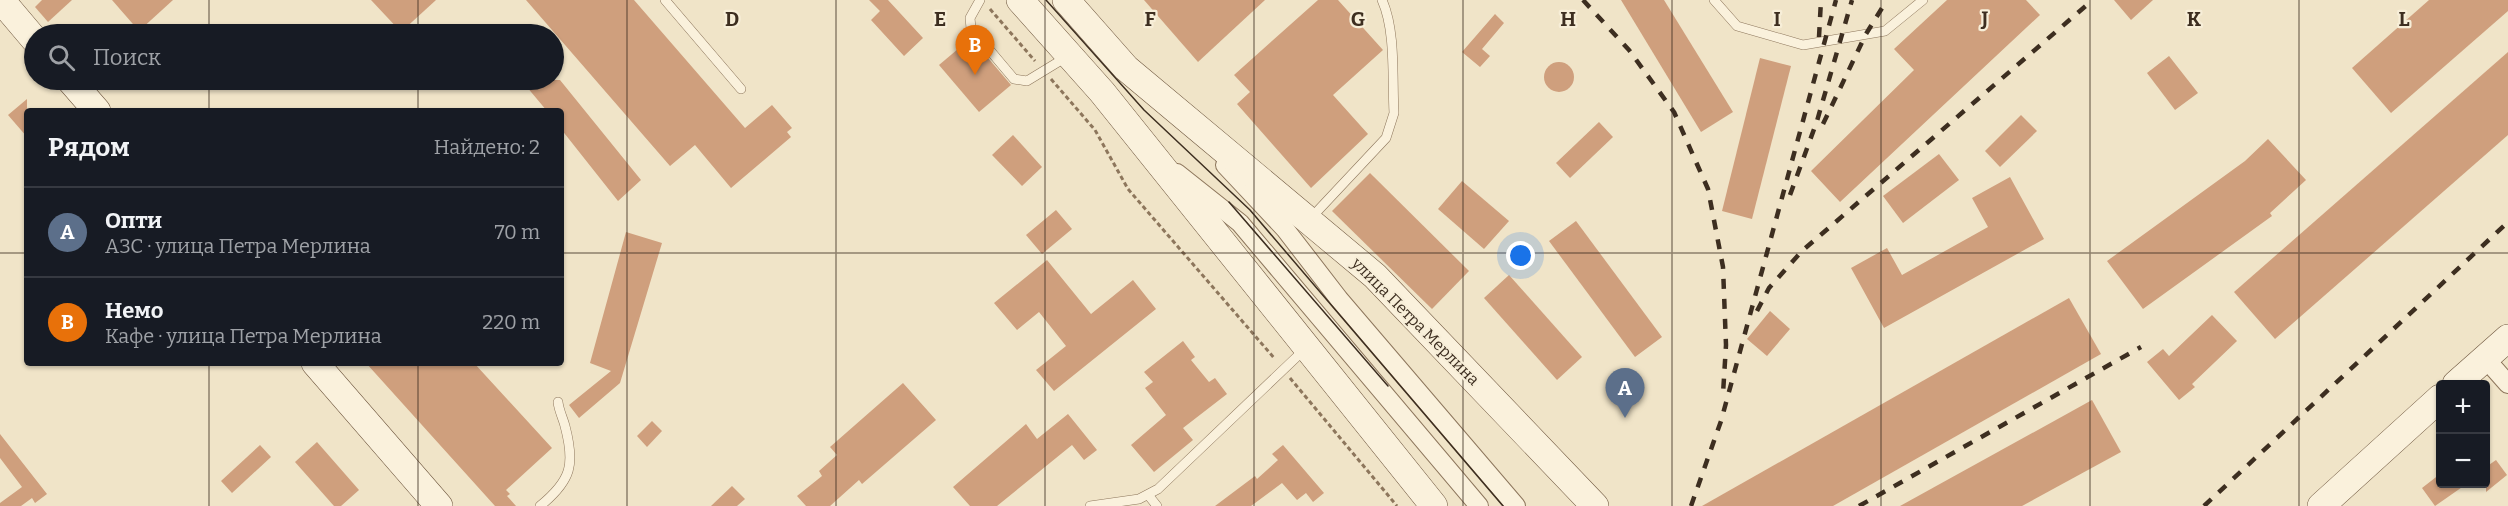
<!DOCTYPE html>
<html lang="ru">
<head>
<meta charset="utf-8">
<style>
	:root { --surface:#171b24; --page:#20242c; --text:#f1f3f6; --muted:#9ea1a6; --line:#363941; --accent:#cc999b }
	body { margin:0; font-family:Bitter,serif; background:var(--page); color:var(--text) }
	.controls { position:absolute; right:18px; bottom:18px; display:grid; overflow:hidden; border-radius:6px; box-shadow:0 2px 4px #0004 }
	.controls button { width:54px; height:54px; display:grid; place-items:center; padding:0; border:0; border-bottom:2px solid var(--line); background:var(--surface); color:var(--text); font:30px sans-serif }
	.you { position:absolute; left:1521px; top:256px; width:21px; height:21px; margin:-15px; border:4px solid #fff; border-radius:50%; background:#1a73e8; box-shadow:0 0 0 9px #1a73e833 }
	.badge { display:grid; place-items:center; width:39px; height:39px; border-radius:50%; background:var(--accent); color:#fff; font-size:20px; font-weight:700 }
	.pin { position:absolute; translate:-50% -50px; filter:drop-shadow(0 2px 3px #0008) }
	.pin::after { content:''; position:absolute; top:32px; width:21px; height:18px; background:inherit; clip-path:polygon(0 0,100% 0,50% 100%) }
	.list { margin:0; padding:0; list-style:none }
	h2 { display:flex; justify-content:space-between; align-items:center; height:78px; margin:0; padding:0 24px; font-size:26px }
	h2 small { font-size:20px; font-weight:400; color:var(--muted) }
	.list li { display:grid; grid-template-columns:39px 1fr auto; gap:18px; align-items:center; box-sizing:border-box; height:90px; padding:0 24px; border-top:2px solid var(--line) }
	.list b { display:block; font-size:22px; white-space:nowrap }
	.list p { margin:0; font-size:20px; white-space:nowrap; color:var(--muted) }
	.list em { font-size:20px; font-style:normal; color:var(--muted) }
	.icon { flex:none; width:33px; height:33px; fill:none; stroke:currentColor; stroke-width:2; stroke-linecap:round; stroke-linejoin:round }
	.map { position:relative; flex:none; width:2508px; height:506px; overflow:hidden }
	.search { position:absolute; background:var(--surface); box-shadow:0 2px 4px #0004; left:24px; top:24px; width:540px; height:66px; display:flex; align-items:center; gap:15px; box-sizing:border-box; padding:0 21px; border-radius:33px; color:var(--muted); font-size:22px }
	.panel { position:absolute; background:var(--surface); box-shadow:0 2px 4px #0004; left:24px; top:108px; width:540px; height:258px; border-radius:6px }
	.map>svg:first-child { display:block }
	.building { fill:#cf9f7d }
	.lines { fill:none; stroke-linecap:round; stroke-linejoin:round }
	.lane-casing { stroke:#8d765c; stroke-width:10 }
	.street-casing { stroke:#8d765c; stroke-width:20 }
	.secondary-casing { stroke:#6f573f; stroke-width:28 }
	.path { stroke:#8d765c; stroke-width:3; stroke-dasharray:4.5 3; stroke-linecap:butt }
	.lane { stroke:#faf1dc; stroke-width:9 }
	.street { stroke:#faf1dc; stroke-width:18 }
	.secondary { stroke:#faf1dc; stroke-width:27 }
	.tram { stroke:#3d2e20; stroke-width:1.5 }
	.rail { stroke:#3d2e20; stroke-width:4.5; stroke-dasharray:10 10; stroke-linecap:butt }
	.grid { fill:none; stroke:#3d2e20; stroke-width:1.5; stroke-opacity:0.55 }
	.labels { text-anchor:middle; stroke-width:4.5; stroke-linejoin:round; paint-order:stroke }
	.street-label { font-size:16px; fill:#3d2e20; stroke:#f7eed8 }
	.grid-label { font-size:20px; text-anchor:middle; font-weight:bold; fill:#3d2e20; stroke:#f7eed8; stroke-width:4.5; stroke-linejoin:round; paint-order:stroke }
</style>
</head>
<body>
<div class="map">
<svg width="2508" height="506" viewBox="0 0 2508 506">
	<rect width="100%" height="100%" fill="#f0e4c8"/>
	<g class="building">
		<polygon points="42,0 72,0 48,22 35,7"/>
		<polygon points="112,0 173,0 139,31"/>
		<polygon points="371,0 436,0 401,32"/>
		<polygon points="526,0 634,0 745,128 772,105 792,128 787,132 791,137 731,188 695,145 670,166"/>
		<polygon points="869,0 888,0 923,38 904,56 871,20 880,11"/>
		<polygon points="1144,0 1265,0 1198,62"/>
		<polygon points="1318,0 1338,0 1383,50 1333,95 1368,134 1311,188 1237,104 1250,92 1234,75"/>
		<polygon points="1621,0 1664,0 1733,112 1701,132"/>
		<polygon points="1947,0 2026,0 2040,15 1840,202 1811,171 1914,70 1894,49"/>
		<polygon points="2114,0 2153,0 2131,20"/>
		<polygon points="2429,0 2508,0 2508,11 2391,113 2352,68"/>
		<polygon points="1495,14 1504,23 1482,49 1490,56 1480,67 1462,52"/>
		<polygon points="971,38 1011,85 979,112 939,65"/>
		<polygon points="2508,52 2508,135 2275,339 2234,292"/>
		<polygon points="2169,56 2198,93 2175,110 2147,73"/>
		<polygon points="1760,58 1791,66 1752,219 1722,211"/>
		<circle cx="1559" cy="77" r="15"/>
		<polygon points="521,80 560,80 641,180 618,201 561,129 561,111 547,111"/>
		<polygon points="27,99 27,137 8,115"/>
		<polygon points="2021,115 2037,131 2000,167 1985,151"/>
		<polygon points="1599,122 1613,137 1570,178 1556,163"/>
		<polygon points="1013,135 1042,167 1022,186 992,155"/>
		<polygon points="2268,139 2306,180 2270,213 2272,216 2143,309 2107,261 2245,161"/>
		<polygon points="1939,154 1959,180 1903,223 1883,196"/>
		<polygon points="1370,173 1469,271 1432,309 1332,211"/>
		<polygon points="2010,177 2044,239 1884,328 1851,268 1887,248 1902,275 1988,227 1972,198"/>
		<polygon points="1462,181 1509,221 1484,249 1438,209"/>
		<polygon points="1056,210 1072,229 1042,254 1026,235"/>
		<polygon points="1576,221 1662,337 1635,357 1549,241"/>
		<polygon points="626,232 662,243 620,383 579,418 569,405 611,371 590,363"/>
		<polygon points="1047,260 1091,314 1133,280 1156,309 1054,391 1036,370 1066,346 1039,312 1017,330 994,303"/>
		<polygon points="1509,275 1582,357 1557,380 1484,298"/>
		<polygon points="2069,298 2101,354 1833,506 1702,506"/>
		<polygon points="1770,311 1790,329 1767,356 1747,339"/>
		<polygon points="2212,315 2237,341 2192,384 2195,387 2179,400 2147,362 2163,349 2169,356"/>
		<polygon points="1183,341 1195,357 1191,360 1209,382 1215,378 1227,394 1183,428 1193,440 1154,472 1131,445 1166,415 1145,388 1153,382 1144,372"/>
		<polygon points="366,363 474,363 552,448 506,490 510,494 507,496 516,506 495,506"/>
		<polygon points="903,383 936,420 862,484 859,480 830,506 806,506 797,496 822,476 819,471 837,455 830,447"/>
		<polygon points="2092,400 2121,452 2022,506 1900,506"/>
		<polygon points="1068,414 1097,450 1084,460 1072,445 997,506 970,506 953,487 1026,424 1037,439"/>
		<polygon points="652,421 662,431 647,447 637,436"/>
		<polygon points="0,434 47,494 35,503 32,498 21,506 0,506 0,503 22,487 0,458"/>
		<polygon points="317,442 359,490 341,506 334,506 295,462"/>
		<polygon points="260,445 271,457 232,493 221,481"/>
		<polygon points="1283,445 1324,493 1313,502 1306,493 1297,500 1282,483 1251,506 1215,506 1255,476 1257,479 1278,460 1272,454"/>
		<polygon points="2496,460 2507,475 2486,492 2486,467"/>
		<polygon points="2440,474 2440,483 2468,483 2435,506 2422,488"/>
		<polygon points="732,486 745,499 737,506 711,506"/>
	</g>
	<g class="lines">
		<g class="lane-casing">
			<g id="lane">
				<polyline points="665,0 741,89"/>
				<polyline points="980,0 970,18 971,28 1014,79 1027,81 1068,56"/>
				<polyline points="1714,0 1737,26 1803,45 1885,31 1923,0"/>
				<path d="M1310 219 1386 138 1394 113C1392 78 1396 31 1382 0"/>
				<polyline points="1149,496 1157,506"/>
				<path d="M540 506C572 480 575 464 565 426 563 418 559 411 558 402"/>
				<polyline points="1090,506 1139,499 1158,489 1305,349"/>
			</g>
		</g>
		<g class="street-casing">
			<g id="street">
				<polyline points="1225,165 1285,229 1339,299 1516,506"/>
				<polyline points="1177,173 1240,223 1479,506"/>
				<polyline points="2485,358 2508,384"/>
			</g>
		</g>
		<g class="secondary-casing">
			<g id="secondary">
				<polyline points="1,0 34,39"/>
				<polyline points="1020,0 1102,92 1434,506"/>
				<polyline points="1066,0 1126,68 1375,276 1595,506"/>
				<polyline points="70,80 97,111"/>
				<polyline points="315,363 439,506"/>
				<polyline points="2456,384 2508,338"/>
				<polyline points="2321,506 2440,398"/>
			</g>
		</g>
		<g class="path">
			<polyline points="990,9 1035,61"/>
			<polyline points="1051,79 1095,130 1128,189 1275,359"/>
			<polyline points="1290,378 1397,506"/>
		</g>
		<use href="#lane" class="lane"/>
		<use href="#street" class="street"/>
		<use href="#secondary" class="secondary"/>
		<g class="tram">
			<polyline points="1046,0 1144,110 1250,210 1503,506"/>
			<polyline points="1229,202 1388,386"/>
		</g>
		<g class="rail">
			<polyline points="1583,0 1629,50 1674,112 1708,189 1723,267 1726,345 1723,394"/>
			<polyline points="1819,37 1821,0"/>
			<polyline points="1823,124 1866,34 1887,0"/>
			<polyline points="1790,195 1817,121 1852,0"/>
			<polyline points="1757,311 1769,288 1802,251 2088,4"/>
			<polyline points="1691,506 1721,421 1836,0"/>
			<polyline points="1859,506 2141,347"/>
			<polyline points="2204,506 2508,222"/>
		</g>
	</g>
	<path class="grid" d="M209 0V34M418 0V34M627 0V506M836 0V506M1045 0V506M1254 0V506M1463 0V506M1672 0V506M1881 0V506M2090 0V506M2299 0V506M209 80V111M418 80V111M0 253H27M561 253H2508M209 363V506M418 363V506"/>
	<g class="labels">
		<g class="street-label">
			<text transform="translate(1416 321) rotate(45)" y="6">улица Петра Мерлина</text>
		</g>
	</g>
	<g class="grid-label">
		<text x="732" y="26">D</text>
		<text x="940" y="26">E</text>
		<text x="1150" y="26">F</text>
		<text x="1358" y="26">G</text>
		<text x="1568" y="26">H</text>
		<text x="1777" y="26">I</text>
		<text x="1985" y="26">J</text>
		<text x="2194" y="26">K</text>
		<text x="2404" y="26">L</text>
	</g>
</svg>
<div class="controls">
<button>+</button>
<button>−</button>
</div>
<div class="you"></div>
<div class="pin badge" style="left:1625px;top:418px;background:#5c6f8a">A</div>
<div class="pin badge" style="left:975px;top:75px;background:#e8710a">B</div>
<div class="search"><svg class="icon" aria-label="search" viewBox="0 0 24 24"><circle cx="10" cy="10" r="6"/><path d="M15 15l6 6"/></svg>Поиск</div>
<section class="panel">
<h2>Рядом<small>Найдено: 2</small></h2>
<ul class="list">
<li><span class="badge" style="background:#5c6f8a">A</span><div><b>Опти</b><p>АЗС · улица Петра Мерлина</p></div><em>70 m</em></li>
<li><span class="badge" style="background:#e8710a">B</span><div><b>Немо</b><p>Кафе · улица Петра Мерлина</p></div><em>220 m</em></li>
</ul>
</section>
</div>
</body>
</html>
